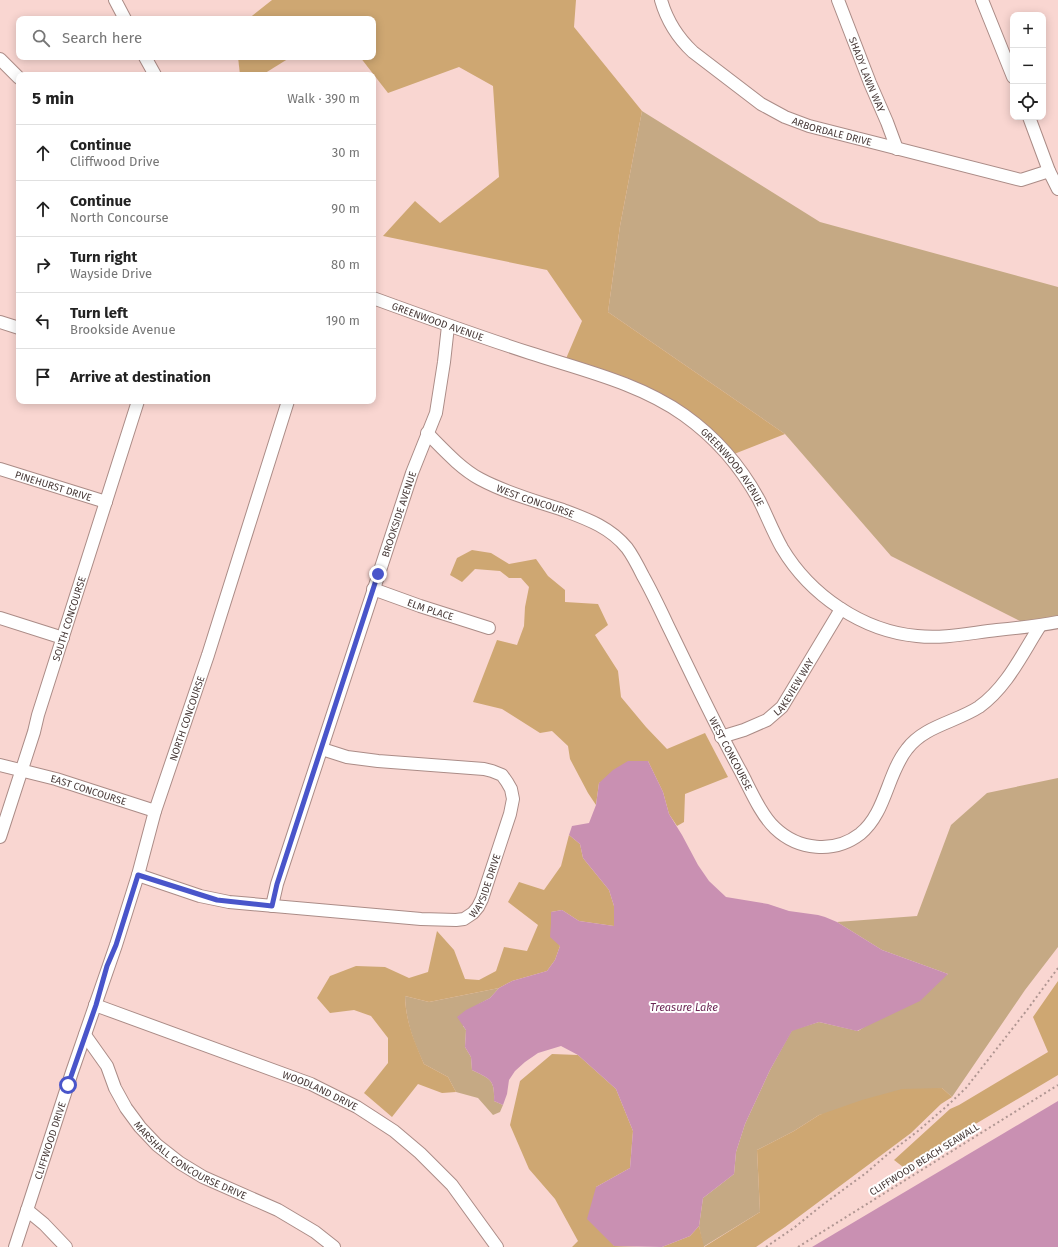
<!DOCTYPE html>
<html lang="en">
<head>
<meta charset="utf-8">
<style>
	:root { --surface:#fff; --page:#f2f2f2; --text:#222; --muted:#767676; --line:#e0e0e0 }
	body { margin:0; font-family:"Fira Sans",sans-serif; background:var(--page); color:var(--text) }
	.controls { position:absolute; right:12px; top:12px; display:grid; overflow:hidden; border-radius:8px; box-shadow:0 2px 10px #0003 }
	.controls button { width:36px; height:36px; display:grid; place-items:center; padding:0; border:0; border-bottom:1px solid var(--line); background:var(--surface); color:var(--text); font:20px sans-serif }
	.stop { position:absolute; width:12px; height:12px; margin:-9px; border:3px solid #4955ca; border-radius:50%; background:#fff }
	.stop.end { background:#4955ca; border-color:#fff; box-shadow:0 1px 4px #0008 }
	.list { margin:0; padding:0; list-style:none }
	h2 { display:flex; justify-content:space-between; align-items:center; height:52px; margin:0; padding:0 16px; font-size:17px }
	h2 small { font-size:13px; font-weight:400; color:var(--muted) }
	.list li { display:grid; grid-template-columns:26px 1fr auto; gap:12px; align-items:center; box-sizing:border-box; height:56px; padding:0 16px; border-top:1px solid var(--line) }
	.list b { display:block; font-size:15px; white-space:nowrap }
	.list p { margin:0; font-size:13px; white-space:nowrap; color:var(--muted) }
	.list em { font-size:13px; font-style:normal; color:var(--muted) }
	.icon { flex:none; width:22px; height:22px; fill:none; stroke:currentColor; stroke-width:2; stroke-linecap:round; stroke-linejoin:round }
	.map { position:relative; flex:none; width:1058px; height:1247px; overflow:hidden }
	.search { position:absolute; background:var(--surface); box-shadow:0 2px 10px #0003; left:16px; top:16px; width:360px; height:44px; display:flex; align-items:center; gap:10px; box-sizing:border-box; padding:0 14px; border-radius:8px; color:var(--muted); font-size:15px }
	.panel { position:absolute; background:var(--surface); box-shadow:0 2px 10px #0003; left:16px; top:72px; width:360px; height:332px; border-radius:8px }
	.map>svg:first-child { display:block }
	.green { fill:#c5a984 }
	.forest { fill:#cea772 }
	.water { fill:#c990b2 }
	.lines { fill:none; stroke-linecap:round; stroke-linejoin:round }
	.street-casing { stroke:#ab8c87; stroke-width:14 }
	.path { stroke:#b09692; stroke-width:2; stroke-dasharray:2 3; stroke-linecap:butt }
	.street { stroke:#fff; stroke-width:12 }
	.route { stroke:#4955ca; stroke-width:5 }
	.labels { text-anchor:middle; stroke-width:4; stroke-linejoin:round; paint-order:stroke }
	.street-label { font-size:10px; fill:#473937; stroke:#fff }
	.water-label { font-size:11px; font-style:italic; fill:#6c2755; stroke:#fff }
</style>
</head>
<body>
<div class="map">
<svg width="1058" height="1247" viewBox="0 0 1058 1247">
	<rect width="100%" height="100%" fill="#f9d6d1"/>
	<g class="green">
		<polygon points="642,111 820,222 1058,287 1058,619 1022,622 891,556 785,434 608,312 620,226"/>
		<polygon points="1058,778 1058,947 1025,990 952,1097 942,1088 819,1115 794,1131 757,1150 760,1212 703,1247 699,1226 703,1198 734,1174 736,1152 745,1124 770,1070 792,1030 819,1022 858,1031 948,974 882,950 837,922 917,916 951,825 987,793"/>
		<path d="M499 988 490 998 479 1004 463 1026 466 1030 465 1047 471 1057 472 1070C490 1079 495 1079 494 1101L503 1105 500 1112 493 1115 478 1098 456 1092 448 1077 424 1064C413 1040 406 1022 405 996L429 1002Z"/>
	</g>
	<g class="forest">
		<polygon points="272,0 576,0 574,27 642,111 620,226 608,312 785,434 729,456 636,386 565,361 582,321 547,270 383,236 415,201 440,223 499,177 493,86 459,67 388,93 360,57 373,57 373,19 248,19"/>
		<polygon points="238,57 291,57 262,75 240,75"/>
		<polygon points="472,550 491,553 509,564 536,559 548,576 565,590 565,602 598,604 608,625 595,635 618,671 621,697 646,727 667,749 705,733 728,777 685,794 684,822 677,826 669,814 663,792 648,761 599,783 596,805 588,793 570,759 568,746 552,731 540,733 502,709 473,702 497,640 517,645 524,626 525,607 529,587 521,578 509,578 500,571 475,569 462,582 450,575 457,558"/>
		<path d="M569 835 580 844 583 858 609 890 614 906V926L579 921 562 910 551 912V923L560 946 555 960 547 971 512 981 499 988 429 1002 405 996C406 1023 414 1040 424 1064L448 1077 456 1092 442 1093 418 1084 392 1117 364 1093 388 1063V1038L371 1016 354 1010 330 1013 317 998 330 976 356 966 385 967 409 978 428 972 437 931 454 950 465 979 479 980 496 971 504 947 527 951 538 925 508 902 519 882 544 890 561 866Z"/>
		<polygon points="1058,981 1058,1075 903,1167 894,1160 950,1109 959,1105 1048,1052 1033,1017"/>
		<polygon points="552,1054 578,1055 616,1089 633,1131 630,1168 596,1187 614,1246 638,1247 572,1247 578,1241 555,1199 529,1169 510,1125 520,1081"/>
		<polygon points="942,1088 952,1097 941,1104 911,1133 785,1227 756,1247 662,1247 690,1236 699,1226 704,1247 760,1212 757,1150 794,1131 819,1115 862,1100 902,1089"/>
	</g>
	<g class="water">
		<path d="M628 761H648L663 792 669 814 682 835 698 865 709 881 726 897 768 904 789 911 818 915 825 917 837 922 882 950 948 974 920 1001 857 1031 819 1022 792 1031 770 1070 745 1124 736 1152 734 1174 703 1198 699 1226 690 1236 662 1247 614 1246 587 1219 596 1187 630 1168 633 1131 616 1089 578 1055 561 1046 538 1053 525 1062 515 1071 509 1080 507 1094 503 1105 494 1101C495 1079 490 1079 472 1070L471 1057 465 1047 466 1030 457 1017 466 1010 490 998 499 988 512 981 547 971 555 960 560 946 550 937 551 923V912L562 910 579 921 614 926V906L609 890 583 858 580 844 569 835 572 826 589 823 596 805 599 783 613 770Z"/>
		<polygon points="1058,1101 1058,1247 812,1247"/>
	</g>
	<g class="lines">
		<g class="street-casing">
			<g id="street">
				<polyline points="115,0 125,19"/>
				<path id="s1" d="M661 0C667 21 677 37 693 52L761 104 785 117 809 126 1021 180 1049 171"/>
				<path id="s2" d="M838 0 870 83 887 122 897 149"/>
				<polyline points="982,0 1013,77"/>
				<polyline points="145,57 155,75"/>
				<polyline points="0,59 19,78"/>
				<polyline points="1029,117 1049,171 1058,189"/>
				<path id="s3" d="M373 298C425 317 477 336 530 353 582 370 639 383 684 415 715 437 741 467 759 500 767 516 773 532 782 548 810 595 862 631 917 636 944 639 970 633 997 630 1018 628 1038 626 1058 622"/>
				<polyline points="0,322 19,328"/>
				<path id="s4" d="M427 433C444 450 460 468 480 479 506 493 536 501 563 510 587 519 610 527 627 548 633 556 638 566 643 576 652 592 660 609 668 626 692 675 715 725 741 772 750 789 761 815 775 828 798 850 834 854 860 834 886 813 887 774 907 749 924 726 956 722 979 707 1007 687 1022 654 1040 626"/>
				<path id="s5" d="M0 469 106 502"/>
				<path id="s6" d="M373 589 420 606 489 628"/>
				<polyline points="0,618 63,638"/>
				<path id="s7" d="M721 737 744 730 767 720 782 707 841 609"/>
				<path id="s8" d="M0 765 56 779 155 811"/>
				<path id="s9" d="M0 837 34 732 38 715 138 401"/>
				<path id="s10" d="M138 875 200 896 229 902 421 919 456 920 464 919 473 913 478 907 482 899 510 814 513 799 511 789 507 782 502 775 492 771 484 769 378 761 347 757 322 749"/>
				<path id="s11" d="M272 906 277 884 412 473 436 413 444 362 448 326"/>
				<path id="s12" d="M95 1005 311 1084 357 1107 394 1131 420 1153 452 1185 497 1247"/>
				<path id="s13" d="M85 1035 107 1066 115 1088 126 1108 140 1127 157 1145 180 1163 203 1177 278 1210 315 1232 334 1247"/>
				<polyline points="27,1210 44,1224 66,1247"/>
				<path id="s14" d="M15 1247 72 1072 116 945 138 875 155 811 208 655 288 401"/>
			</g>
		</g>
		<g class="path">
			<polyline points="766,1247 795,1227 821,1206 866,1173 888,1154 918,1131 948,1105 966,1088 1027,1010 1058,968"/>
			<polyline points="798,1247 1058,1085"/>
		</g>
		<use href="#street" class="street"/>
	</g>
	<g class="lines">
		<polyline class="route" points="68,1085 96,1005 107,966 116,945 138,875 217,900 272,906 277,884 378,574"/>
	</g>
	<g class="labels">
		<g class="street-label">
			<text dy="4" stroke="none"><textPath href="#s2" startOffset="80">SHADY LAWN WAY</textPath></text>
			<text dy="4" stroke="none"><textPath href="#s1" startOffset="224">ARBORDALE DRIVE</textPath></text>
			<text dy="4" stroke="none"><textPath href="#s3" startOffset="69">GREENWOOD AVENUE</textPath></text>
			<text dy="4" stroke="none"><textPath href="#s3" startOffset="405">GREENWOOD AVENUE</textPath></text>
			<text dy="4" stroke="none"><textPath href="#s5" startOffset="56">PINEHURST DRIVE</textPath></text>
			<text dy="4" stroke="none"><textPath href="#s4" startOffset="130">WEST CONCOURSE</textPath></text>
			<text dy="4" stroke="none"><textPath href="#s11" startOffset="412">BROOKSIDE AVENUE</textPath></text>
			<text dy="4" stroke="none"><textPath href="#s6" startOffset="61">ELM PLACE</textPath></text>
			<text dy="4" stroke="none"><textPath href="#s9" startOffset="229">SOUTH CONCOURSE</textPath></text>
			<text dy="4" stroke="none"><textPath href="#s7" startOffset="92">LAKEVIEW WAY</textPath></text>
			<text dy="4" stroke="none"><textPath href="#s14" startOffset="556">NORTH CONCOURSE</textPath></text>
			<text dy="4" stroke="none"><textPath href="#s4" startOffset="465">WEST CONCOURSE</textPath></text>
			<text dy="4" stroke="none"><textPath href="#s8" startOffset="92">EAST CONCOURSE</textPath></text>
			<text dy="4" stroke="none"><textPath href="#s10" startOffset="372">WAYSIDE DRIVE</textPath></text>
			<text dy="4" stroke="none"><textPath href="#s12" startOffset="241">WOODLAND DRIVE</textPath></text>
			<text dy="4" stroke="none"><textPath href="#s14" startOffset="112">CLIFFWOOD DRIVE</textPath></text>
			<text dy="4" stroke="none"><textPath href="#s13" startOffset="169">MARSHALL CONCOURSE DRIVE</textPath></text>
			<text transform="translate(924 1159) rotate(-32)" y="4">CLIFFWOOD BEACH SEAWALL</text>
		</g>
		<g class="water-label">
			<text x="684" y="1011">Treasure Lake</text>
		</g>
	</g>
</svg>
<div class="controls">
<button>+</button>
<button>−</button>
<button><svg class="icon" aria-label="locate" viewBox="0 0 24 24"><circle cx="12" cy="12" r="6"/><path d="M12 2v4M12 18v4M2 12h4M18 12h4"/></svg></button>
</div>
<div class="stop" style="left:68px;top:1085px"></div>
<div class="stop end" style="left:378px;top:574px"></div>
<div class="search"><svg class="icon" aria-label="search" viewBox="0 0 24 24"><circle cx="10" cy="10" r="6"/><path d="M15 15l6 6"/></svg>Search here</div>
<section class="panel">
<h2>5 min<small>Walk · 390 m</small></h2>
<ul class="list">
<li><svg class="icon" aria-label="ahead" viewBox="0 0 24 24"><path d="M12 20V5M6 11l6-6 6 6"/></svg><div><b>Continue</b><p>Cliffwood Drive</p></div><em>30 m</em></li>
<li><svg class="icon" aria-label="ahead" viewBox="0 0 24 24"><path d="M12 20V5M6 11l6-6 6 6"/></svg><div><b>Continue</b><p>North Concourse</p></div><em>90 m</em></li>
<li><svg class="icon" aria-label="right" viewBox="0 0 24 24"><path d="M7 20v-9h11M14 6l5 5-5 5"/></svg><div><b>Turn right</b><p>Wayside Drive</p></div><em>80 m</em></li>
<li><svg class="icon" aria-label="left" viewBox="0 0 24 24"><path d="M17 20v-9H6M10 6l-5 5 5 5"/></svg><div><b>Turn left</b><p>Brookside Avenue</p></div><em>190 m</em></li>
<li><svg class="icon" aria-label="arrive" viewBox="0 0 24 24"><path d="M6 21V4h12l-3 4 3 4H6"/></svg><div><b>Arrive at destination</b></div></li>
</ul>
</section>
</div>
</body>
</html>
